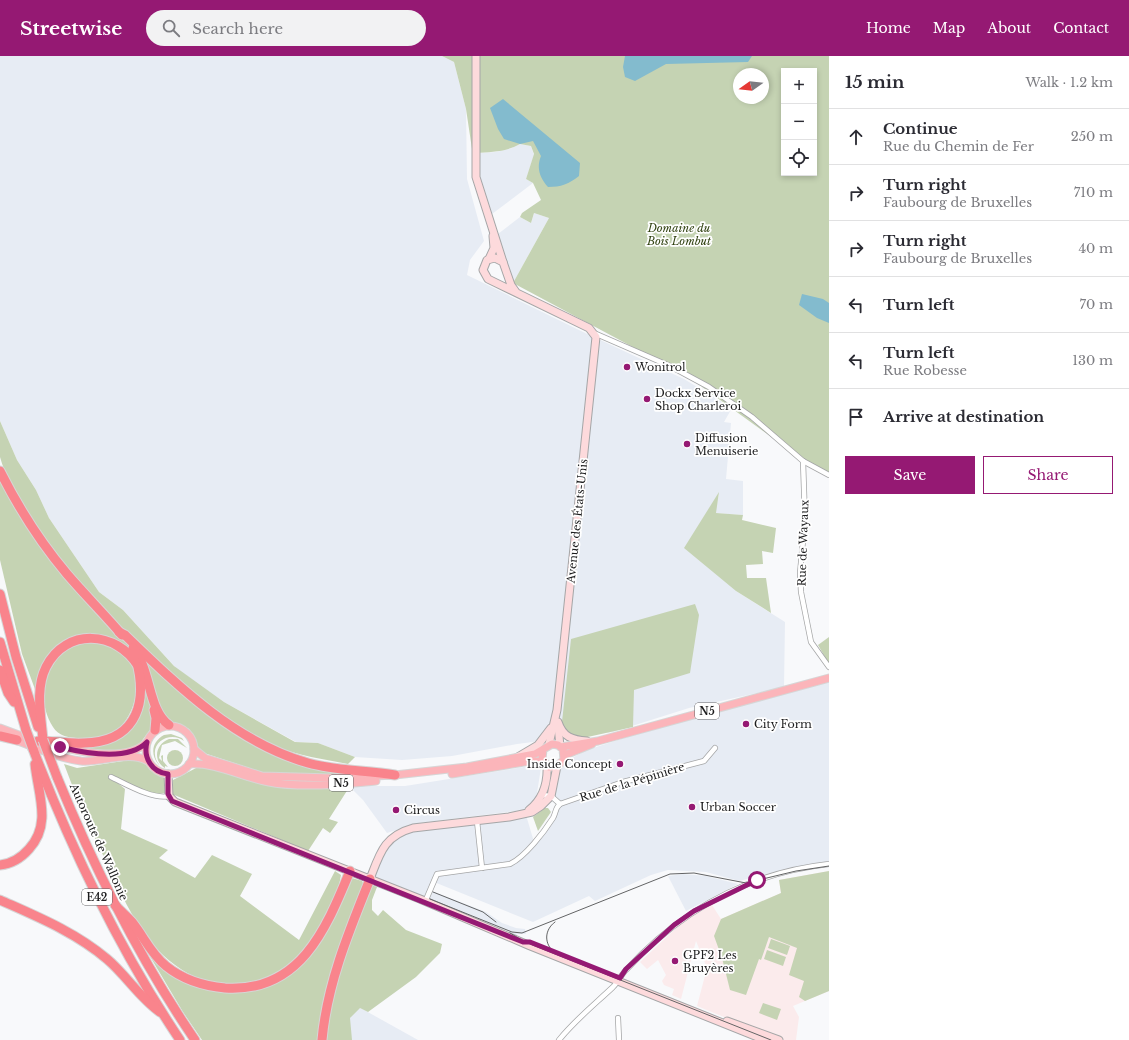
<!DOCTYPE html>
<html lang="en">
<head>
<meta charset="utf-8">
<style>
	:root { --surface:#fff; --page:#f2f2f3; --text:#2b2b33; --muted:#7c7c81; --line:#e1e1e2; --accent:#951973 }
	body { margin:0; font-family:"Libre Baskerville",serif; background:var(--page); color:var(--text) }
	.controls { position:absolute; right:12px; top:12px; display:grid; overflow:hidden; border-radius:0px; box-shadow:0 2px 6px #0003 }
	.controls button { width:36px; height:36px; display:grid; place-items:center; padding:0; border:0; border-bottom:1px solid var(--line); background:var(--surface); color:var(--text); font:20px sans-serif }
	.compass { position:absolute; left:733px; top:12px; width:36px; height:36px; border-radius:50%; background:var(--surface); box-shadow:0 2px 6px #0003; rotate:255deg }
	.stop { position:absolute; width:12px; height:12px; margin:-9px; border:3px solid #951973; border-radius:50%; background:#fff }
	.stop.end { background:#951973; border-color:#fff; box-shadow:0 1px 4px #0008 }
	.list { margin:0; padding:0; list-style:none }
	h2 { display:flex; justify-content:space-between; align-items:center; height:52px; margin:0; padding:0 16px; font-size:17px }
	h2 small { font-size:13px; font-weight:400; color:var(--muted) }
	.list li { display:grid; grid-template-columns:26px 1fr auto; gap:12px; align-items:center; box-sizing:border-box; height:56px; padding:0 16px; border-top:1px solid var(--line) }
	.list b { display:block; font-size:15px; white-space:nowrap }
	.list p { margin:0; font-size:13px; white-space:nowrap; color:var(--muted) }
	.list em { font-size:13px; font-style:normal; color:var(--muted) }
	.actions { display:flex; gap:8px; padding:12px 16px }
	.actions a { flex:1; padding:9px 0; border:1px solid var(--accent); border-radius:0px; text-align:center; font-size:14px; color:var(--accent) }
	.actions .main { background:var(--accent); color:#fff }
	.icon { flex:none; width:22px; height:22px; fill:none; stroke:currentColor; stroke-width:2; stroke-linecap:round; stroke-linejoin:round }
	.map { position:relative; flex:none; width:829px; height:984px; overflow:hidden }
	header { display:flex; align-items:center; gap:24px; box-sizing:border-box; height:56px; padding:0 20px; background:var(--accent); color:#fff }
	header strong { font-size:19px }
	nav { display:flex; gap:22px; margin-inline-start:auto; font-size:14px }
	.search { width:280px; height:36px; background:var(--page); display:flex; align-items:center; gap:10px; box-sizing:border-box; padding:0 14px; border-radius:22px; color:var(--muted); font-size:15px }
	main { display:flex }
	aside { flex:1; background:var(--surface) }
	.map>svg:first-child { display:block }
	.built { fill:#e7ecf4 }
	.education { fill:#fbebec }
	.green { fill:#c5d3b3; fill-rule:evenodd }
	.water { fill:#83bbce }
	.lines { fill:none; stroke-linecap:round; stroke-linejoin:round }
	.street-casing { stroke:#a5a6a7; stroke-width:6 }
	.secondary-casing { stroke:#a5a6a7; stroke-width:9 }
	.primary-casing { stroke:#d6d6d6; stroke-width:9 }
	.highway-casing { stroke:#d6d6d6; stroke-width:11 }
	.street { stroke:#fff; stroke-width:4.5 }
	.secondary { stroke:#fddadc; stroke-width:7 }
	.primary { stroke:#fbb5ba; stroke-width:7 }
	.highway { stroke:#f9848c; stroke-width:9 }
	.tram { stroke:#636465; stroke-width:1 }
	.highway-bridge-casing { stroke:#d6d6d6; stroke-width:11; stroke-linecap:butt }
	.highway-bridge { stroke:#f9848c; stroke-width:9 }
	.route { stroke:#951973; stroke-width:5 }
	.poi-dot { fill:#951973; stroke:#fff; stroke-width:1.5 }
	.labels { text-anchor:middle; stroke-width:3.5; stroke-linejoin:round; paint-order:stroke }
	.shield { fill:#fff; stroke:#616162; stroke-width:1 }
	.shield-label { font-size:10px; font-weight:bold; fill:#1d1d1e }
	.park-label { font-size:11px; font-style:italic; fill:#304110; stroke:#fff }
	.poi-label { font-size:11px; fill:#1d1d1e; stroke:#fff; text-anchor:start }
	.street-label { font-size:11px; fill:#1d1d1e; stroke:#fff }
</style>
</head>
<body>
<header>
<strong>Streetwise</strong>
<div class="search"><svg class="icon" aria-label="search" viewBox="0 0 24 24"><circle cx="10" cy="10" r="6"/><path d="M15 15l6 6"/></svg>Search here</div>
<nav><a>Home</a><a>Map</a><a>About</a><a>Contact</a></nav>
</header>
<main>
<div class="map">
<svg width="829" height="984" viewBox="0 0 829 984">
	<rect width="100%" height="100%" fill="#f8f9fb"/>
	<g class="built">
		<polygon points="0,0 442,0 454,6 466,53 467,123 484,185 470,204 467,219 581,275 684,323 732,352 724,366 731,367 726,423 743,425 743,459 715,457 719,438 710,451 736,535 785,566 784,631 689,652 613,676 517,688 452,700 402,704 355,701 318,687 296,686 224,646 176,612 123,554 99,536 49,462 36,434 17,404 0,365"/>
		<polygon points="520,88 531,90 534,99 526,123 533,127 488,161 476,97 496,96 512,92"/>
		<polygon points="534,157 549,162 513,227 498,178 520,161 531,167"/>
		<polygon points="829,622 829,807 792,812 739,825 706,816 668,814 651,819 595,845 589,840 533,866 434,826 424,846 373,825 385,789 423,768 526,759 534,786 519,802 505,808 448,818 509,811 521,804 562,750 554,738 561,711 568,704 587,694 652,673"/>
		<polygon points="536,709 541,712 536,743 528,752 515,755 419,767 387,777 363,744 351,732 358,730 405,730"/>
		<polygon points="683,818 706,820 738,828 686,855 668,820"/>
		<polygon points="432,835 486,856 502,867 516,872 525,873 526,878 517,878 516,880 520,882 505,874 429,843"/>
		<polygon points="330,935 418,984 322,984"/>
	</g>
	<polygon class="education" points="829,815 829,935 793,950 799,961 796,984 780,984 697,950 707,912 696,885 681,943 672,939 674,933 664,929 662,925 666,919 658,904 647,913 640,906 686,863 712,849 721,863 781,837 779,824"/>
	<g class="green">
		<path d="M442 0H829V419L799 401 687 320 513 227 549 162 534 157 531 167 520 161 522 157 541 144 533 127 526 123 534 98 531 90 520 88C506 96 491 96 476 97V11L472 93 466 53 454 6ZM784 15H814V117H784ZM739 18H763V42H739Z"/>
		<path d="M0 365 17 404 36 434 49 462 99 536 123 554 174 610 224 646 295 686 318 687 355 701 348 708C324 703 298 700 275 690 253 682 229 664 211 650 139 596 73 529 26 453 16 437 5 420 0 401 0 390 0 376 0 365Z"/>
		<path d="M0 423 9 438 114 574 129 589 137 602C109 573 99 582 63 587L36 636 22 598 0 504Z"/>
		<polygon points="719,436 716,457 743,459 742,464 776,472 773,497 762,495 763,508 746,509 747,522 766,522 771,557 736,535 684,492"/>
		<polygon points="695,548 699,559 690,617 634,634 633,671 574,684 561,675 571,583"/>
		<polygon points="829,581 829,608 818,589"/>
		<path d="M87 586C101 587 112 589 123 598 146 616 137 661 115 675 105 682 91 682 80 682 70 682 58 680 53 671 40 650 41 626 55 606 58 602 60 597 64 594 71 589 79 587 87 586Z"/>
		<path d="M136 592C176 637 226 681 284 701 309 710 337 713 362 718L270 719 201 696 189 673 172 666 164 660Z"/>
		<polygon points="144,623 156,666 138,690 115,697 91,698 71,690 86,687 126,673"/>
		<path d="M164 679 171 678 182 682 184 685C173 676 153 683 155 699 155 703 158 707 160 710 150 700 151 686 164 679Z"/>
		<path d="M169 683H178L187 692 175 685 162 689 159 702 162 705 161 700 163 699V705L168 711 165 710V712C152 704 156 688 169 683Z"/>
		<circle cx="175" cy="702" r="8"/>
		<path d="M143 702 150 712 164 722 165 737 153 739 113 723 125 733 121 773 168 794 159 802 195 822 212 799 252 818 240 840 299 884 335 815 341 819C335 856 311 896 279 915 220 950 163 914 133 860 124 845 117 828 109 811 92 778 77 743 64 708L77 712Z"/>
		<polygon points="205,710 246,724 269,730 350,730 329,763 338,766 330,777 323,772 308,795 172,738 173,724 198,711"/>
		<polygon points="545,752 548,752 551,756 538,775 533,761"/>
		<polygon points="829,815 829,935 805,945 799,941 804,925 789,919 797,892 769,881 761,904 759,903 746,939 730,934 722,902 714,880 721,863 781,837 779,824"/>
		<polygon points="352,822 362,825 364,829 320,984 202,984 183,956 145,892 178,921 253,934 306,903 319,889"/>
		<polygon points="368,828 377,831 372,844 372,854 378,860 383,854 406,874 442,888 440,897 416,921 368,956 360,952 350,962 352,984 323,984 330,935"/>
		<polygon points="771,883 790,890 787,899 768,892"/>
		<polygon points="767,894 786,901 783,910 764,903"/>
		<polygon points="763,947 781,953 777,964 759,957"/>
	</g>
	<g class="water">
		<polygon points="625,0 752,0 748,6 666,8 635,25 625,21 623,11"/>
		<path d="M503 43 580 107 579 120C569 128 561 131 548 131 540 122 536 112 541 100L533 85 520 88 504 83 498 73 490 52Z"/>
		<polygon points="802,238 823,243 829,247 829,267 817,262 799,249"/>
	</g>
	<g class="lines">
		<g class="street-casing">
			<g id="street">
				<polyline points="594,277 670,310 709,331 752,361 803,405 829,419"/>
				<polyline points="803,405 805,463 800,517 801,536 811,586 829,611"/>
				<path d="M111 721C126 728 153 744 169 740"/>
				<polyline points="542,739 551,740 560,748"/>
				<polyline points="477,765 482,812"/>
				<path d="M425 846 437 818 510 808C525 801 544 776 553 762 556 757 555 752 560 748L623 726 704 705 715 692"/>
				<polyline points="618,962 619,984"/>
				<path d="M559 984C575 964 595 948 613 931 618 926 621 919 626 914 681 854 748 817 829 808"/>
			</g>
		</g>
		<g class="secondary-casing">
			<g id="secondary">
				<polyline points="476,0 476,121 503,206"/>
				<polyline points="489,203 494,192 493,180"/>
				<polyline points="516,236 511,229 503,206 495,202 487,204 483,214 488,223 589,272 596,281 557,654 549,688"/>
				<path d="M558 666C563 681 572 684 587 685"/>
				<polyline points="558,670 560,690"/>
				<polyline points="516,702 538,689 551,672"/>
				<polyline points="168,718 169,740 175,746 420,843 528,889 765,984"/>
				<path d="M529 754C543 743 548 727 547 709"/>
				<path d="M370 823C380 797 384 780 413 772L509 761 532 756 541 750 551 740 557 710"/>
				<polyline points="727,965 779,984"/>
			</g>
		</g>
		<g class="primary-casing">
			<g id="primary">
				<circle cx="170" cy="694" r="24"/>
				<polyline points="0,672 32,684"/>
				<path d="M13 683C34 691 58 702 81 705 102 707 129 694 148 705"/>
				<path d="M50 688C75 695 126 708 147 686"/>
				<polyline points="561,691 598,685 829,622"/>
				<polyline points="194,693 205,702 262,720 332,722 395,719 467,711 535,698 552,688 558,689 563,693 564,704 557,710 549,711 542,703 543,694"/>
				<polyline points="565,699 592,688"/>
				<path d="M189 708C216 706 242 721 269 726 301 732 343 728 376 725"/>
				<polyline points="452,718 524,706 543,705"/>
			</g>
		</g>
		<g class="highway-casing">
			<g id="highway">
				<path d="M0 415C18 451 40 486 67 518 85 539 104 558 122 579"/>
				<polyline points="0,538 16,601 38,671"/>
				<path d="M119 576 125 579C178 630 235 686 308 707 336 715 366 714 395 719"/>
				<polyline points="0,586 26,674"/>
				<path d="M133 592C151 613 148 655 169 669"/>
				<polyline points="0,614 8,637 14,646"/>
				<polyline points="154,654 156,662 155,674"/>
				<polyline points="0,680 17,684"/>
				<path d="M43 684C41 660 35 633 46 611 66 571 117 575 138 610"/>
				<path d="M38 685C53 685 69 688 84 687 132 686 147 653 138 611"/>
				<path d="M33 693C72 795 119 893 180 984"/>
				<path d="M57 721C95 814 139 902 195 984"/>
				<path d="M0 809C11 808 21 802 29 793 52 768 38 738 35 708"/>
				<path d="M0 844C38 861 75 876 107 903 126 919 139 941 160 956"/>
				<path d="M115 849C120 855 127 860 132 866 144 881 151 898 166 910 182 923 204 930 225 932 300 937 326 873 350 815"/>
				<path d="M322 984C327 928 349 875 370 823"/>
			</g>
		</g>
		<use href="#street" class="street"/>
		<use href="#secondary" class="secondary"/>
		<use href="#primary" class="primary"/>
		<use href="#highway" class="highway"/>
		<g class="tram">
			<polyline points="433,836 483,856 496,866"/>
			<polyline points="430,843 512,876 522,877 670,818 694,817 746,827 796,815 829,810"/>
			<polyline points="510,877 525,886 771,984"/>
			<path d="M554 896C544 888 544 874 555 866"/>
		</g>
		<g class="highway-bridge-casing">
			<g id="highway-bridge">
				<polyline points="26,674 33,693"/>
				<polyline points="43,684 57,721"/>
			</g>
		</g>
		<use href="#highway-bridge" class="highway-bridge"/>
	</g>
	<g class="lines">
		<path class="route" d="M60 691C84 697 128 706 147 686 143 701 151 716 168 718V738L172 745 523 886H530L620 922 626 913 674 869 694 855 757 824"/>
	</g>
	<g class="poi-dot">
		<circle cx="627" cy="311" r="4"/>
		<circle cx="647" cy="343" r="4"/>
		<circle cx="687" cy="388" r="4"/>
		<circle cx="746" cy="668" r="4"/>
		<circle cx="620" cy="708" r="4"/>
		<circle cx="692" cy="751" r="4"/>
		<circle cx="396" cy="754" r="4"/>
		<circle cx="675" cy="905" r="4"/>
	</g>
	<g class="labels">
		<g class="shield">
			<rect x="695" y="647" width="24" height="16" rx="3"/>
			<rect x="329" y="719" width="24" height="16" rx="3"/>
			<rect x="82" y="833" width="30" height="16" rx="3"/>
		</g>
		<g class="shield-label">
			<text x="707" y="659">N5</text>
			<text x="341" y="731">N5</text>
			<text x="97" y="845">E42</text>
		</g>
		<g class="park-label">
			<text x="679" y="176">Domaine du<tspan x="679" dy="13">Bois Lombut</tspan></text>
		</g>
		<g class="poi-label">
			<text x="635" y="315">Wonitrol</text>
			<text x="655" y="341">Dockx Service<tspan x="655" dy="13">Shop Charleroi</tspan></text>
			<text x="695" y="386">Diffusion<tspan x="695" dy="13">Menuiserie</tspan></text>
			<text x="754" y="672">City Form</text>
			<text x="612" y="712" text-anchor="end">Inside Concept</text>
			<text x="700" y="755">Urban Soccer</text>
			<text x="404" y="758">Circus</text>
			<text x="683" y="903">GPF2 Les<tspan x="683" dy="13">Bruyères</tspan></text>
		</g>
		<g class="street-label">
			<text transform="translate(577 465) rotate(-84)" y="4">Avenue des États-Unis</text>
			<text transform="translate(803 487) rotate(-88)" y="4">Rue de Wayaux</text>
			<text transform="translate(632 726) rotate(-17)" y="4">Rue de la Pépinière</text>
			<text transform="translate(99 786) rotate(66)" y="4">Autoroute de Wallonie</text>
		</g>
	</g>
</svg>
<div class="controls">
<button>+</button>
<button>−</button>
<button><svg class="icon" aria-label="locate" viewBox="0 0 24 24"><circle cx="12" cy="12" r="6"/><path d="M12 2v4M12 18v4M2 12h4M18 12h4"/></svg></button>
</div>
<svg class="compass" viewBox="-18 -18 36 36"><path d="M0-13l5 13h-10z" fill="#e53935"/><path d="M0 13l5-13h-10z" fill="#7c7c81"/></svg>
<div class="stop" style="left:757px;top:824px"></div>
<div class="stop end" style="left:60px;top:691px"></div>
</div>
<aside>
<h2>15 min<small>Walk · 1.2 km</small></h2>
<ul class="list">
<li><svg class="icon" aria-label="ahead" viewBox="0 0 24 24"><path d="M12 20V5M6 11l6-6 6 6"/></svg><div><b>Continue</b><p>Rue du Chemin de Fer</p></div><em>250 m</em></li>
<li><svg class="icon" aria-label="right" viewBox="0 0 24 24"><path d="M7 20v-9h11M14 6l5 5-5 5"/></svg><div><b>Turn right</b><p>Faubourg de Bruxelles</p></div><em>710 m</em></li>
<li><svg class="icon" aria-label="right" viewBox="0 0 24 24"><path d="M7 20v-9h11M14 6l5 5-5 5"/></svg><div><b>Turn right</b><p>Faubourg de Bruxelles</p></div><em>40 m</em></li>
<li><svg class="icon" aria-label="left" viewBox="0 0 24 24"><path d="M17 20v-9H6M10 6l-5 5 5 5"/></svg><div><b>Turn left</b></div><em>70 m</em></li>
<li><svg class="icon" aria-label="left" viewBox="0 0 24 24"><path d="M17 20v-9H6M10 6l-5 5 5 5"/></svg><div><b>Turn left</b><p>Rue Robesse</p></div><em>130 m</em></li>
<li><svg class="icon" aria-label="arrive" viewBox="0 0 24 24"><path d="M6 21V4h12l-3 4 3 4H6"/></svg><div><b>Arrive at destination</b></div></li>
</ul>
<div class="actions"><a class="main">Save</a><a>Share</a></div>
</aside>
</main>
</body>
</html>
